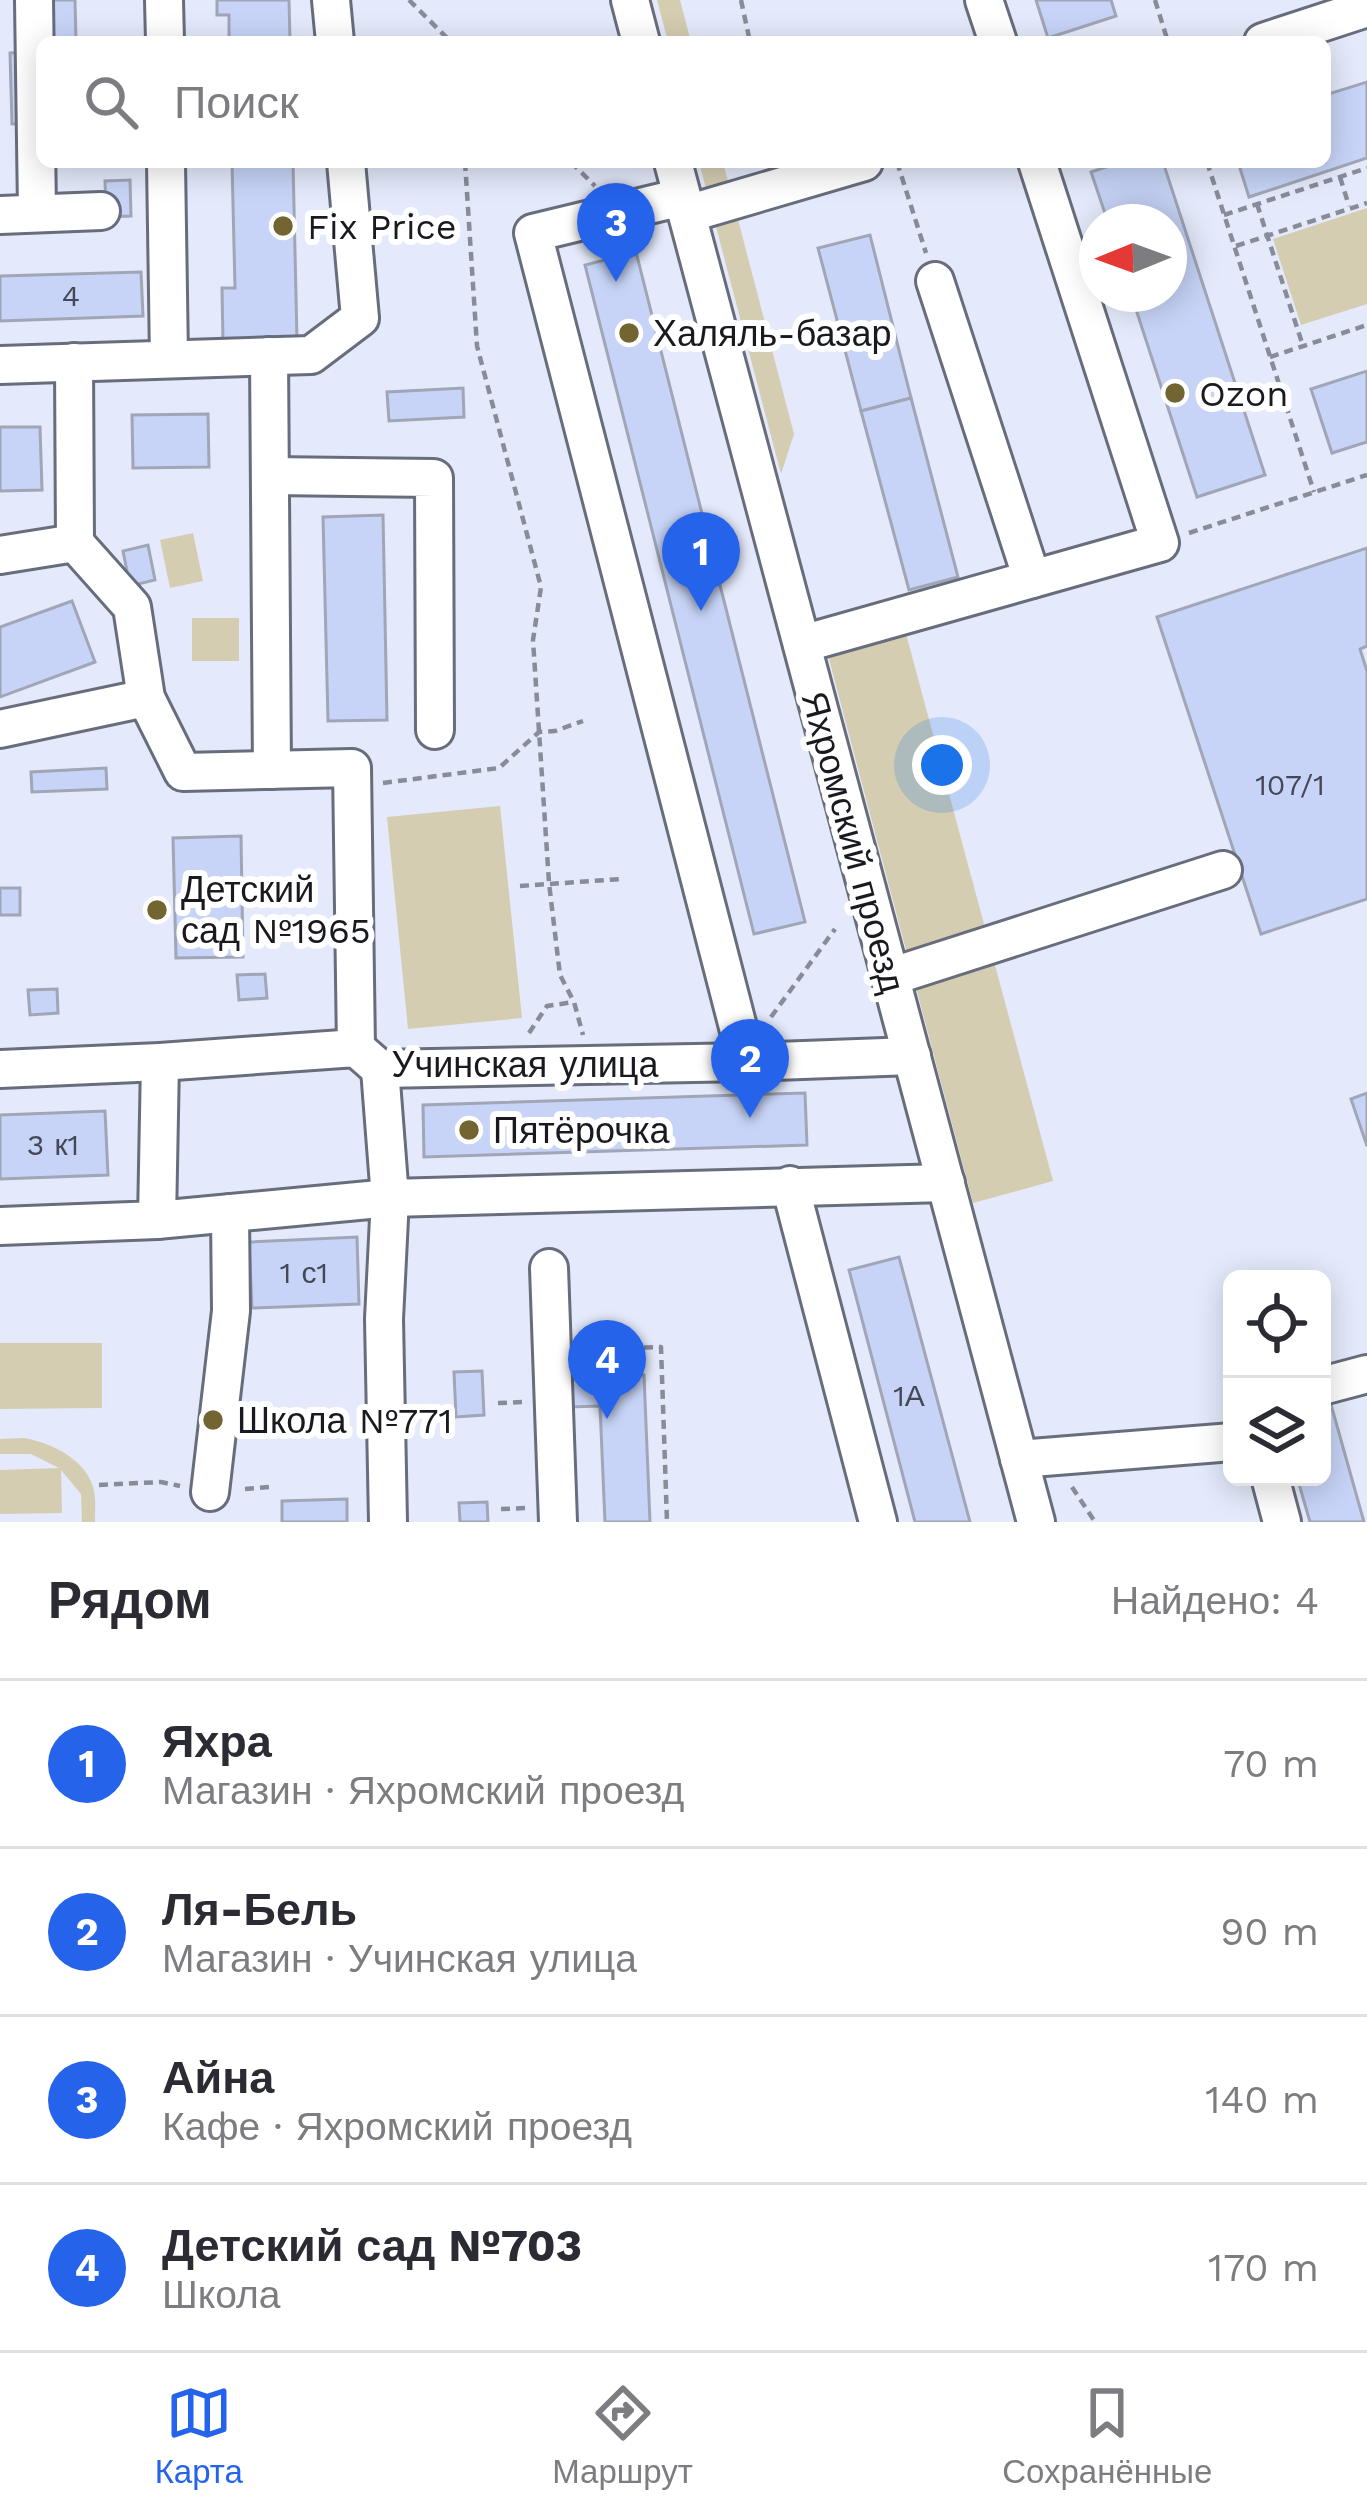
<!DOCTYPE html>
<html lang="ru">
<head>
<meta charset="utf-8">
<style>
	:root { --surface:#fff; --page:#f2f2f3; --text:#2b2b33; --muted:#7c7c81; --line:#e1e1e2; --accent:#2563eb }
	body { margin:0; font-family:"Work Sans",sans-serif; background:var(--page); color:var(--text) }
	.controls { position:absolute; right:36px; bottom:36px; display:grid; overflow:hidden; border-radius:18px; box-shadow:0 6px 30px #0003 }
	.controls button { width:108px; height:108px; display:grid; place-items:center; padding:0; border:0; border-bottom:3px solid var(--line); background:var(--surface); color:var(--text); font:60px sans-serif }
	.compass { position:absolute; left:1079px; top:204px; width:108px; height:108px; border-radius:50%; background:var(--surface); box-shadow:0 6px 30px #0003; rotate:269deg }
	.you { position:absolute; left:942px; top:765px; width:42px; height:42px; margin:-30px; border:9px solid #fff; border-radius:50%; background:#1a73e8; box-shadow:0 0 0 18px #1a73e833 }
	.badge { display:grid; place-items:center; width:78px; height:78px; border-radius:50%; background:var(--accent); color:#fff; font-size:39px; font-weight:700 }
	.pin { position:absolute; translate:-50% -99px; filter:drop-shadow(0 3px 6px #0008) }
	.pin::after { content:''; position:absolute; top:63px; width:42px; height:36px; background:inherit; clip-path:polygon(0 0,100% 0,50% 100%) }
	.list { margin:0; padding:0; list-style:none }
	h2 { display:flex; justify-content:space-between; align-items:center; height:156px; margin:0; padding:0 48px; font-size:51px }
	h2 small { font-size:39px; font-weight:400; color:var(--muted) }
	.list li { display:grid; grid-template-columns:78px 1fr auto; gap:36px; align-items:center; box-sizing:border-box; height:168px; padding:0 48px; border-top:3px solid var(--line) }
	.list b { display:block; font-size:45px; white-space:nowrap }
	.list p { margin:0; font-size:39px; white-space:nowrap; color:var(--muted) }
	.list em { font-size:39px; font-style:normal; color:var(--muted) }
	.icon { flex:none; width:66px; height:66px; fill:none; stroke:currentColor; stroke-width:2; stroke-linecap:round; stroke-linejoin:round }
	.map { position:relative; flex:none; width:1367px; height:1522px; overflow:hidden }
	.search { position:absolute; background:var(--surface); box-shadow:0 6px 30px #0003; left:36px; right:36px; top:36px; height:132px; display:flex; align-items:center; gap:30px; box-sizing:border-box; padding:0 42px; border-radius:18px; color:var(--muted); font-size:45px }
	.sheet { height:828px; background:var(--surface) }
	nav { display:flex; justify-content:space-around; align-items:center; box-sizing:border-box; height:168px; border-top:3px solid var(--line); background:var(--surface); font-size:33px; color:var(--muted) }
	nav a { display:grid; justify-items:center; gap:6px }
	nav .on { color:var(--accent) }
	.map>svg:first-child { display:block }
	.green { fill:#d4cdb2 }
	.building { fill:#c7d4f7; stroke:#a0a6b6; stroke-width:3 }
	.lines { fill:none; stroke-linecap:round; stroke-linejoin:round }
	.minor-casing { stroke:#686d7c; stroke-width:42 }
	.path { stroke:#888c99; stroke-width:4.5; stroke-dasharray:9 6; stroke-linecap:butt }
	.minor { stroke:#fff; stroke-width:36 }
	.poi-dot { fill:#736532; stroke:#fff; stroke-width:4.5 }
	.labels { text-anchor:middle; stroke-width:12; stroke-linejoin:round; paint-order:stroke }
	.number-label { font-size:30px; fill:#444856 }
	.poi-label { font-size:36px; fill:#181a20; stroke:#fff; text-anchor:start }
	.street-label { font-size:36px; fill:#181a20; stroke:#fff }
</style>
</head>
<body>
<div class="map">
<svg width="1367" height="1522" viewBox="0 0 1367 1522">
	<rect width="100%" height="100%" fill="#e4eafb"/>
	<g class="green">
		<polygon points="657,0 680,0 691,42 668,42"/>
		<polygon points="699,162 723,162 794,434 781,474"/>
		<polygon points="1367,208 1367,304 1301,325 1273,239"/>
		<polygon points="193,533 203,581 170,588 160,540"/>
		<polygon points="898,604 1053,1181 973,1203 820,625"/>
		<rect x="192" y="618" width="47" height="43"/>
		<polygon points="500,806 522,1018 408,1029 387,817"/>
		<polygon points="0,1343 102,1343 102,1408 0,1409"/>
		<path d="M24 1438C52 1443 88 1460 94 1491 96 1501 95 1512 95 1522H82L81 1494 61 1470 62 1513 0 1514V1470L59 1468 31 1454H0V1439Z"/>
	</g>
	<g class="building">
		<polygon points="50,0 75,0 76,42 51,42"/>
		<polygon points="217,0 289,0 290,42 229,42 229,15 217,15"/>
		<polygon points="1036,0 1111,0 1116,16 1048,38"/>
		<polygon points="30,52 33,123 12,124 10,53"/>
		<polygon points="1367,82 1367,158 1249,197 1238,162 1325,162 1325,95"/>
		<polygon points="232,162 293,162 297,341 223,343 222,288 235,288"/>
		<polygon points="1121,162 1163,162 1265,475 1197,497 1131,294 1169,294 1169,222 1108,222 1091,172"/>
		<polygon points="130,180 131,216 106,217 105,181"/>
		<polygon points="870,235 911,398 861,411 818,248"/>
		<polygon points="636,252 805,922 754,934 585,265"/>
		<polygon points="141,272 143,316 0,321 0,276"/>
		<polygon points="1367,371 1367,442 1332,453 1311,389"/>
		<polygon points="463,388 464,417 389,421 387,392"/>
		<polygon points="911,398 958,577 909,590 861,411"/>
		<polygon points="208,414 209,467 133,468 132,415"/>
		<polygon points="0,427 40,427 42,490 0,491"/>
		<polygon points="383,515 387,720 328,721 323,517"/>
		<polygon points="148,545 155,580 130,586 123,551"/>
		<polygon points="1367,548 1367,646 1360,649 1367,671 1367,899 1261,934 1157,617"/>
		<polygon points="72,601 95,662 0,697 0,627"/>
		<polygon points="106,768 107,789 32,792 31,772"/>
		<polygon points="241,836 243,957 176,958 173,838"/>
		<rect x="0" y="888" width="20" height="27"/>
		<polygon points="265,974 267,998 239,1000 237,975"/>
		<polygon points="57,989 58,1013 30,1015 28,990"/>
		<polygon points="805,1093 807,1145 424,1157 423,1105"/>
		<polygon points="1367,1093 1367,1146 1351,1099"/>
		<polygon points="105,1111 108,1175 0,1179 0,1115"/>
		<polygon points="357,1237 359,1304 252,1308 249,1242"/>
		<polygon points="899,1257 970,1522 915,1522 849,1270"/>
		<polygon points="482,1371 484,1415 456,1417 454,1372"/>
		<polygon points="644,1375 650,1522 605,1522 600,1406 570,1407 569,1378"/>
		<polygon points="1330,1401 1364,1522 1310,1522 1297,1477 1322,1477 1322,1404"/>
		<polygon points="347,1499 347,1522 282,1522 282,1501"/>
		<polygon points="487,1502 488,1522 460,1522 459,1503"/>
	</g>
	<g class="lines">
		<g class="minor-casing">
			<g id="minor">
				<polyline points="34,0 37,211"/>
				<polyline points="164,0 165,42"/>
				<polyline points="331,0 335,42"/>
				<polyline points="630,0 641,42"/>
				<polyline points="984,0 998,42"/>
				<polyline points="1263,42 1367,8"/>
				<polyline points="166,162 169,359"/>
				<polyline points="673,162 1036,1522"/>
				<polyline points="682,197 533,233 747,1062"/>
				<polyline points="687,214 864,162"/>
				<polyline points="0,215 101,211"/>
				<polyline points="935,281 1032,579"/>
				<polyline points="269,356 272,770"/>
				<polyline points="74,362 75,543 132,607 146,698 183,772 352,768 356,1048"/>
				<polyline points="0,365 311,355 360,318 346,162"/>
				<polyline points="270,476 434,478 435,730"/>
				<polyline points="0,555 75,543"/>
				<polyline points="802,644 1160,543 1037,162"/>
				<polyline points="0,729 146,698"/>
				<polyline points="890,977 1223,870"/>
				<polyline points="0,1069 160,1062 356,1048 380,1069 747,1062 912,1056"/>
				<polyline points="380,1069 390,1198 946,1183"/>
				<polyline points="790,1185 878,1522"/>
				<polyline points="157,1220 390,1198 384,1319 388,1522"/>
				<polyline points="0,1226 157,1220 160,1062"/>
				<polyline points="549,1268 558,1522"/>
				<polyline points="1322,1386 1367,1374"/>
				<polyline points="1019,1459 1232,1442"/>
				<polyline points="1270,1477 1282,1522"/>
				<polyline points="210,1492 231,1311 230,1213"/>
			</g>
		</g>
		<g class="path">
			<polyline points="409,0 451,42"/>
			<polyline points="741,0 750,42"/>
			<polyline points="1155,0 1168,42"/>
			<polyline points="465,162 477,346 541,587 533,640 549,883 560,975 574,1002 583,1035"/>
			<polyline points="571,162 595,186"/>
			<polyline points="897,162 926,253"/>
			<polyline points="1207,162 1314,492"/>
			<polyline points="1340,177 1349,206"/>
			<polyline points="1257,204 1303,346"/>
			<polyline points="1224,215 1367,168"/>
			<polyline points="1236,246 1367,203"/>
			<polyline points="1270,357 1367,325"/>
			<polyline points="1189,533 1367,475"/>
			<polyline points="383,783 499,768 539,732 555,731 583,721"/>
			<polyline points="520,886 621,879"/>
			<polyline points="771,1017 835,929"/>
			<polyline points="529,1033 547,1006 574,1002"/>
			<polyline points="584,1349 661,1347 667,1522"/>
			<polyline points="498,1403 524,1402"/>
			<polyline points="99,1485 161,1482 180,1486"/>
			<polyline points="1072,1487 1095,1522"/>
			<polyline points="245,1489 269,1487"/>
			<polyline points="501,1509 528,1508"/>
		</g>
		<use href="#minor" class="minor"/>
	</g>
	<g class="poi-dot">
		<circle cx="283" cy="226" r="12"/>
		<circle cx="629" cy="333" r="12"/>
		<circle cx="1175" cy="393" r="12"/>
		<circle cx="157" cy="910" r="12"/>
		<circle cx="469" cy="1130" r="12"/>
		<circle cx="213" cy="1420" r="12"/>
	</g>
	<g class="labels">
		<g class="number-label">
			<text x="71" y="306">4</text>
			<text x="1290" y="795">107/1</text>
			<text x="53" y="1155">3 к1</text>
			<text x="304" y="1283">1 с1</text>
			<text x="909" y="1406">1А</text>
		</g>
		<g class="poi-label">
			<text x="307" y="239">Fix Price</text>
			<text x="653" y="346">Халяль-базар</text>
			<text x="1199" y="406">Ozon</text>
			<text x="181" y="902">Детский<tspan x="181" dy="41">сад №1965</tspan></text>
			<text x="493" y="1143">Пятёрочка</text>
			<text x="237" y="1433">Школа №771</text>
		</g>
		<g class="street-label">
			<text transform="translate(854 842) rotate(75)" y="13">Яхромский проезд</text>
			<text x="525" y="1077">Учинская улица</text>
		</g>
	</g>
</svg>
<div class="controls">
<button><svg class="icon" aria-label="locate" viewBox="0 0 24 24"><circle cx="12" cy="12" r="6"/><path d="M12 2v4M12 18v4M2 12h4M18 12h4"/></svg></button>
<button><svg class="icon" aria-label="layers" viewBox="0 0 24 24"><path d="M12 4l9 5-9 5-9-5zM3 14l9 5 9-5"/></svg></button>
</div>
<svg class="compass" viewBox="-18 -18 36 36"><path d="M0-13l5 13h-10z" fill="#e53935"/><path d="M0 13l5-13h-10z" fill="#7c7c81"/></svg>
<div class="you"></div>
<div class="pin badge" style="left:701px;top:611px">1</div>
<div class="pin badge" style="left:750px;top:1118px">2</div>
<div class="pin badge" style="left:616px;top:282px">3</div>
<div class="pin badge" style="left:607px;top:1419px">4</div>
<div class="search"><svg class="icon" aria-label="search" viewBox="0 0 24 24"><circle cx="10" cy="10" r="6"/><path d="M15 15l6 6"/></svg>Поиск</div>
</div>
<section class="sheet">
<h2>Рядом<small>Найдено: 4</small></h2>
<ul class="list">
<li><span class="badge">1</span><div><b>Яхра</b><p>Магазин · Яхромский проезд</p></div><em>70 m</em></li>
<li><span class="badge">2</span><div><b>Ля-Бель</b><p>Магазин · Учинская улица</p></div><em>90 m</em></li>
<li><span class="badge">3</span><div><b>Айна</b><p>Кафе · Яхромский проезд</p></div><em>140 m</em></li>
<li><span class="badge">4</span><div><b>Детский сад №703</b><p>Школа</p></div><em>170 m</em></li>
</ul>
</section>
<nav>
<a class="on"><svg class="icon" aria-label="map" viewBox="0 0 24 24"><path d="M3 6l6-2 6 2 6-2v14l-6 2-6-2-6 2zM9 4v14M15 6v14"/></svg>Карта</a>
<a><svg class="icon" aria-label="directions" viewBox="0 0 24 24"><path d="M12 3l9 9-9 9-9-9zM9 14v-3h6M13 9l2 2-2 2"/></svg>Маршрут</a>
<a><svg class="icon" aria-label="saved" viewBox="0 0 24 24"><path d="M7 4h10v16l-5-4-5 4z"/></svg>Сохранённые</a>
</nav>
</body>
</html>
